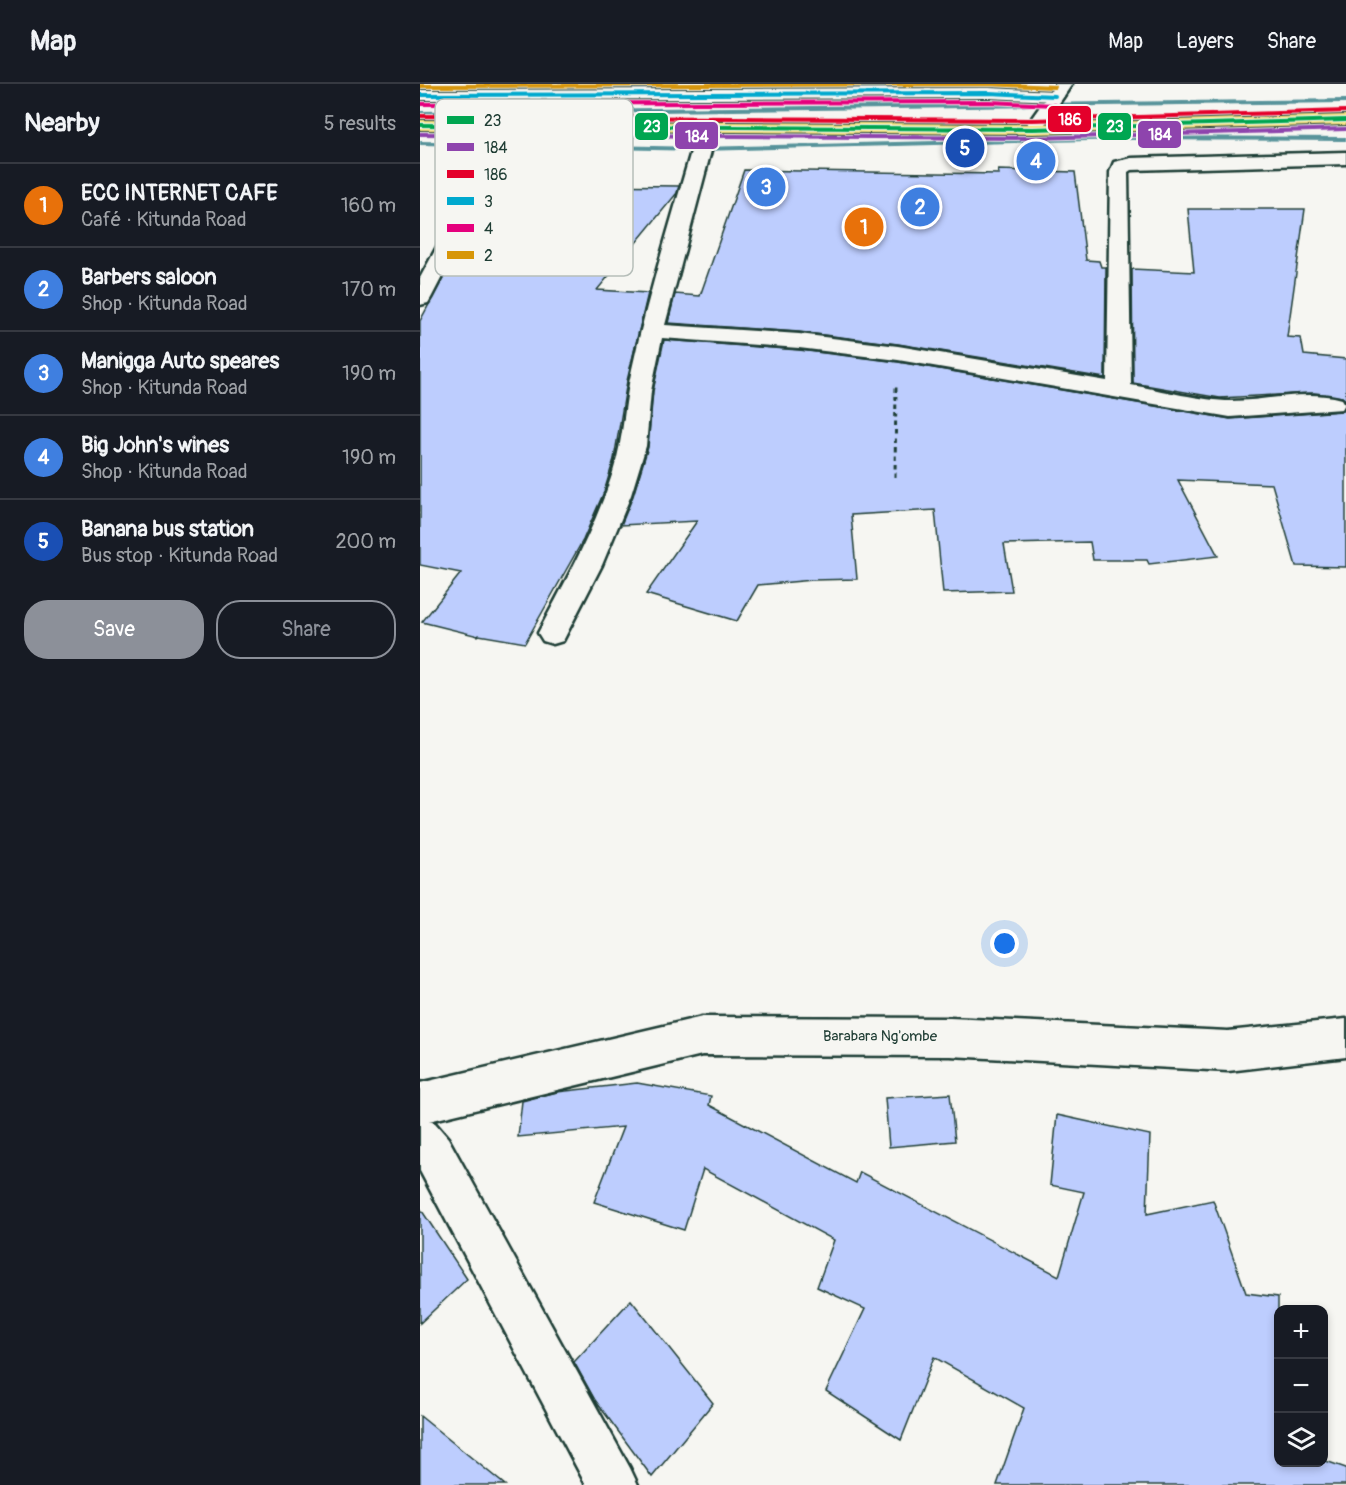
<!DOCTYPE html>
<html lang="en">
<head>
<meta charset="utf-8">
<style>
	:root { --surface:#171b24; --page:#242831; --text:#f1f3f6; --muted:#9ea1a6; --line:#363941; --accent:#8c9099 }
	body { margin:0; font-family:Pangolin,sans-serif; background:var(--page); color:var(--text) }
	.controls { position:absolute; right:18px; bottom:18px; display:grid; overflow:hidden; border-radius:12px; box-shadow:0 3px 9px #0003 }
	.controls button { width:54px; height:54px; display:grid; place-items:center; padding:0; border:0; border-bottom:2px solid var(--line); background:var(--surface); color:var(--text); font:30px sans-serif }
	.you { position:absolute; left:585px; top:860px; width:21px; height:21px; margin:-15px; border:4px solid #fff; border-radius:50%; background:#1a73e8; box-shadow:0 0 0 9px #1a73e833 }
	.badge { display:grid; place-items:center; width:39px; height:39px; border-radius:50%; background:var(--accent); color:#fff; font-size:20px; font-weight:700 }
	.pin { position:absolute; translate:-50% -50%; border:3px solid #fff; box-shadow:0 2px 6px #0006 }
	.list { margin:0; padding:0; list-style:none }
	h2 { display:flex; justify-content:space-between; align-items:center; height:78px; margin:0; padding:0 24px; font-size:26px }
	h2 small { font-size:20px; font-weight:400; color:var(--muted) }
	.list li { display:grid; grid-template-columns:39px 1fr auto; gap:18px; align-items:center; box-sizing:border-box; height:84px; padding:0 24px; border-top:2px solid var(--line) }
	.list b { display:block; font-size:22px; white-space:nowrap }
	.list p { margin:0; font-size:20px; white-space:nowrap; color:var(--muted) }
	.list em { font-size:20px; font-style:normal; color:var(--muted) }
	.actions { display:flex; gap:12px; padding:18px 24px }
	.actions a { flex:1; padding:14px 0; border:2px solid var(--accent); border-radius:24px; text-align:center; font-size:21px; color:var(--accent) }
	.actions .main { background:var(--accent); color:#fff }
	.icon { flex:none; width:33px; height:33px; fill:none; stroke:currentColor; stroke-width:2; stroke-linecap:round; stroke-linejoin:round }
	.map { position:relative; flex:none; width:926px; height:1401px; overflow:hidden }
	header { display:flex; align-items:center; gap:36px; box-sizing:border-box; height:84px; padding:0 30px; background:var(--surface); border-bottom:2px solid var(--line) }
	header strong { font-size:28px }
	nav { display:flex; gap:33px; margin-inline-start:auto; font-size:21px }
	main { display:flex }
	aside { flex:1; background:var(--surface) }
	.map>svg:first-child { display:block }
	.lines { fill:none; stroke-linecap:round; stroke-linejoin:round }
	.stream { fill:#59949b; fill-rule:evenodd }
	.building { fill:#bdcdfe; stroke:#1f3d34; stroke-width:1.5 }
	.street-casing { stroke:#1f3d34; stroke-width:5 }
	.secondary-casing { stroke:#1f3d34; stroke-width:5 }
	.primary-casing { stroke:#1f3d34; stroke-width:5 }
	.path { stroke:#1f3d34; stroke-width:3; stroke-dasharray:4.5 4; stroke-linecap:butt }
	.street { fill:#f6f6f2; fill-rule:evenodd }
	.secondary { fill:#f6f6f2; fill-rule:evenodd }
	.primary { fill:#f5e382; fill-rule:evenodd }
	.bus-1-casing { stroke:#f6f6f2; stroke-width:6 }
	.bus-2-casing { stroke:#f6f6f2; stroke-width:6 }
	.bus-3-casing { stroke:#f6f6f2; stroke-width:6 }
	.bus-4-casing { stroke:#f6f6f2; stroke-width:6 }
	.bus-5-casing { stroke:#f6f6f2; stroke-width:6 }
	.bus-6-casing { stroke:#f6f6f2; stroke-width:6 }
	.bus-1 { stroke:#00a651; stroke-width:4 }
	.bus-2 { stroke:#8e44ad; stroke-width:4 }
	.bus-3 { stroke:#e4002b; stroke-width:4 }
	.bus-4 { stroke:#00a9ce; stroke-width:4 }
	.bus-5 { stroke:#e5007d; stroke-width:4 }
	.bus-6 { stroke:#d79608; stroke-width:4 }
	.labels { text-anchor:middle; stroke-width:4.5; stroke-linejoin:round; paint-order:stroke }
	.street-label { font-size:15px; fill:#1f3d34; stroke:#f6f6f2 }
	.key { fill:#f6f6f2; stroke:#b6beb9; stroke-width:1.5 }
	.key-label { font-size:16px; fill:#1f3d34 }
	.line-badge { stroke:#f6f6f2; stroke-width:2 }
	.badge-label { font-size:16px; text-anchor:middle; font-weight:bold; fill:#fff }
</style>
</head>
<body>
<header>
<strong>Map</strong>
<nav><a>Map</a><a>Layers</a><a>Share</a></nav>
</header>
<main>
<aside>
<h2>Nearby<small>5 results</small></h2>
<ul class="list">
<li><span class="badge" style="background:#e8710a">1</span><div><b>ECC INTERNET CAFE</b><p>Café · Kitunda Road</p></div><em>160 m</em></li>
<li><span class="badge" style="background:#3f7fe0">2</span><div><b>Barbers saloon</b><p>Shop · Kitunda Road</p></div><em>170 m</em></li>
<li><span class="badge" style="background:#3f7fe0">3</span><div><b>Manigga Auto speares</b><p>Shop · Kitunda Road</p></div><em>190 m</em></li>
<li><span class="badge" style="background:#3f7fe0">4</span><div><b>Big John's wines</b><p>Shop · Kitunda Road</p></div><em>190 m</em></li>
<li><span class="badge" style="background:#1a4fb4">5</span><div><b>Banana bus station</b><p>Bus stop · Kitunda Road</p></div><em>200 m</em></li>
</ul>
<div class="actions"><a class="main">Save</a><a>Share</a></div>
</aside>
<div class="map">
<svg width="926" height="1401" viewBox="0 0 926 1401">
	<rect width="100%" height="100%" fill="#f6f6f2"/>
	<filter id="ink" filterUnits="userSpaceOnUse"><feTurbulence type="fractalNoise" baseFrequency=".0167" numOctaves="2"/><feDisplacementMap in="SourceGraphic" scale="12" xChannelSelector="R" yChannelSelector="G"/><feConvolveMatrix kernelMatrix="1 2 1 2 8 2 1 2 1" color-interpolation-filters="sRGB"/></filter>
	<g filter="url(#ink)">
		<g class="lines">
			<g class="stream">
				<polygon points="926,15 926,19 0,31 0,27"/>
				<polygon points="709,52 926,53 926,57 709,56 280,67 0,61 0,57 280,63"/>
			</g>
		</g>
		<g class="building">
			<polygon points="324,86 579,90 578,86 655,88 666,176 679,177 681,183 686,183 685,294 478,260 379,248 248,239 255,210 280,212"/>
			<polygon points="163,101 259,102 257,109 177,206 228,209 207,297 194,375 184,408 163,456 105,559 59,551 58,552 2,538 41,489 0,481 0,237 69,109 160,110"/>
			<polygon points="768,125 885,125 867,253 881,254 884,271 926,275 926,317 922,313 894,309 800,314 713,299 712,185 774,188"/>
			<polygon points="244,256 379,266 478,278 810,335 922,327 926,323 926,483 876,482 852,400 758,396 798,472 729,480 727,476 673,476 670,458 584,460 592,507 523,509 515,426 431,431 437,495 393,496 338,501 317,537 226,510 277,437 201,441 213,412 228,363 233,307"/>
			<polygon points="217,999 291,1012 289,1021 436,1099 440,1088 639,1192 664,1108 630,1101 637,1031 730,1051 727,1130 793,1116 826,1209 858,1213 858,1378 903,1378 903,1376 926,1384 926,1401 577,1401 604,1324 514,1273 481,1356 406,1307 445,1225 397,1203 414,1156 283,1085 264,1146 174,1118 203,1043 98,1053 102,1017 137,1008"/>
			<polygon points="530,1010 535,1057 469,1063 465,1014"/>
			<polygon points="0,1124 47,1195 0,1239"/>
			<polygon points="211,1216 293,1319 232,1393 175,1316 154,1278"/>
			<polygon points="0,1332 85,1401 0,1401"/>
		</g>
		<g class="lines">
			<g class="street-casing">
				<g id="street">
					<polygon points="569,4 635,7 641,8 644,12 641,16 635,17 569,14 0,16 0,6"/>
					<polygon points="95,37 101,38 104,42 91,60 11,214 8,219 0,221 0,194 73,60 89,38"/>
					<path d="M288 39 294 40 297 44 245 241 379 250 478 262 687 297 690 88 694 78 711 74 926 68V80L711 86 708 88 711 301C740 306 783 317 811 317 848 317 885 305 922 315L925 320 922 325 810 333 478 276 379 264 242 254 231 307 226 362 211 411 182 481 143 557 133 560 123 557 118 549C146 497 175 444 193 388 204 354 204 319 212 285 228 211 251 137 272 64L282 40Z"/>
					<polygon points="282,933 530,934 808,947 926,935 926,973 808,987 530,972 282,971 9,1037 15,1039 28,1054 210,1384 218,1401 166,1401 0,1087 0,999"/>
				</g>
			</g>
			<g class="secondary-casing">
				<polygon id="secondary" points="636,0 652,0 619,49 607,49 604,45"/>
			</g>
			<g class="primary-casing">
				<polygon id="primary" points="926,31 926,41 613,50 0,46 0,36 613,40"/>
			</g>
			<polyline class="path" points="475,393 476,301"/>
			<use href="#street" class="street"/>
			<use href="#secondary" class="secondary"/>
			<use href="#primary" class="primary"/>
			<g class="bus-1-casing">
				<polyline id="bus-1" points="0,41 613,45 926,36"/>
			</g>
			<g class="bus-2-casing">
				<polyline id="bus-2" points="0,50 613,54 926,45"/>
			</g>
			<g class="bus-3-casing">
				<polyline id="bus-3" points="0,32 613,36 926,27"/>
			</g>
			<g class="bus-4-casing">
				<polyline id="bus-4" points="0,11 569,9 635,12"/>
			</g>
			<g class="bus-5-casing">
				<polyline id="bus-5" points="0,20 569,18 635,21"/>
			</g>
			<g class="bus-6-casing">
				<polyline id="bus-6" points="0,2 569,0 635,3"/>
			</g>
			<use href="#bus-1" class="bus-1"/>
			<use href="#bus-2" class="bus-2"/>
			<use href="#bus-3" class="bus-3"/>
			<use href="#bus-4" class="bus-4"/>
			<use href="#bus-5" class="bus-5"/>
			<use href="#bus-6" class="bus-6"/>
		</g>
	</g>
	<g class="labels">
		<g class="street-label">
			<text x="460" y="957">Barabara Ng'ombe</text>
		</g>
	</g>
	<rect x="15" y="15" width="198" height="177" rx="9" class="key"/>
	<rect x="27" y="32" width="27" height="8" fill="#00a651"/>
	<rect x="27" y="59" width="27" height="8" fill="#8e44ad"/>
	<rect x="27" y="86" width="27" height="8" fill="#e4002b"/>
	<rect x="27" y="113" width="27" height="8" fill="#00a9ce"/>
	<rect x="27" y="140" width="27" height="8" fill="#e5007d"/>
	<rect x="27" y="167" width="27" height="8" fill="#d79608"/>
	<g class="key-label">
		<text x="64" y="42">23</text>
		<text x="64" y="69">184</text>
		<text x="64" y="96">186</text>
		<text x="64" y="123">3</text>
		<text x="64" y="150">4</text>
		<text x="64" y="177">2</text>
	</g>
	<g class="line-badge">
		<rect x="627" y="21" width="45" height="28" rx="6" fill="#e4002b"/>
		<rect x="214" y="28" width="35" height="29" rx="6" fill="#00a651"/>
		<rect x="677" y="28" width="35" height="29" rx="6" fill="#00a651"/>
		<rect x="717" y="36" width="45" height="29" rx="6" fill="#8e44ad"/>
		<rect x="254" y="37" width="45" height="29" rx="6" fill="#8e44ad"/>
	</g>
	<g class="badge-label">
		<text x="650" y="41">186</text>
		<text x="232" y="48">23</text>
		<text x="695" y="48">23</text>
		<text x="740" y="56">184</text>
		<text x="277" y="58">184</text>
	</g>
</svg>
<div class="controls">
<button>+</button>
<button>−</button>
<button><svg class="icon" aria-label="layers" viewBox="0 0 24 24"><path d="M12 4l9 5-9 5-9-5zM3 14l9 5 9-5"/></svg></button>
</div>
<div class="you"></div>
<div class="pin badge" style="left:444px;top:143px;background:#e8710a">1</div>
<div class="pin badge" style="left:500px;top:123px;background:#3f7fe0">2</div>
<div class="pin badge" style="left:346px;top:103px;background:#3f7fe0">3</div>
<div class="pin badge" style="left:616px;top:77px;background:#3f7fe0">4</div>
<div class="pin badge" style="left:545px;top:64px;background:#1a4fb4">5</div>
</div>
</main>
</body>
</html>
